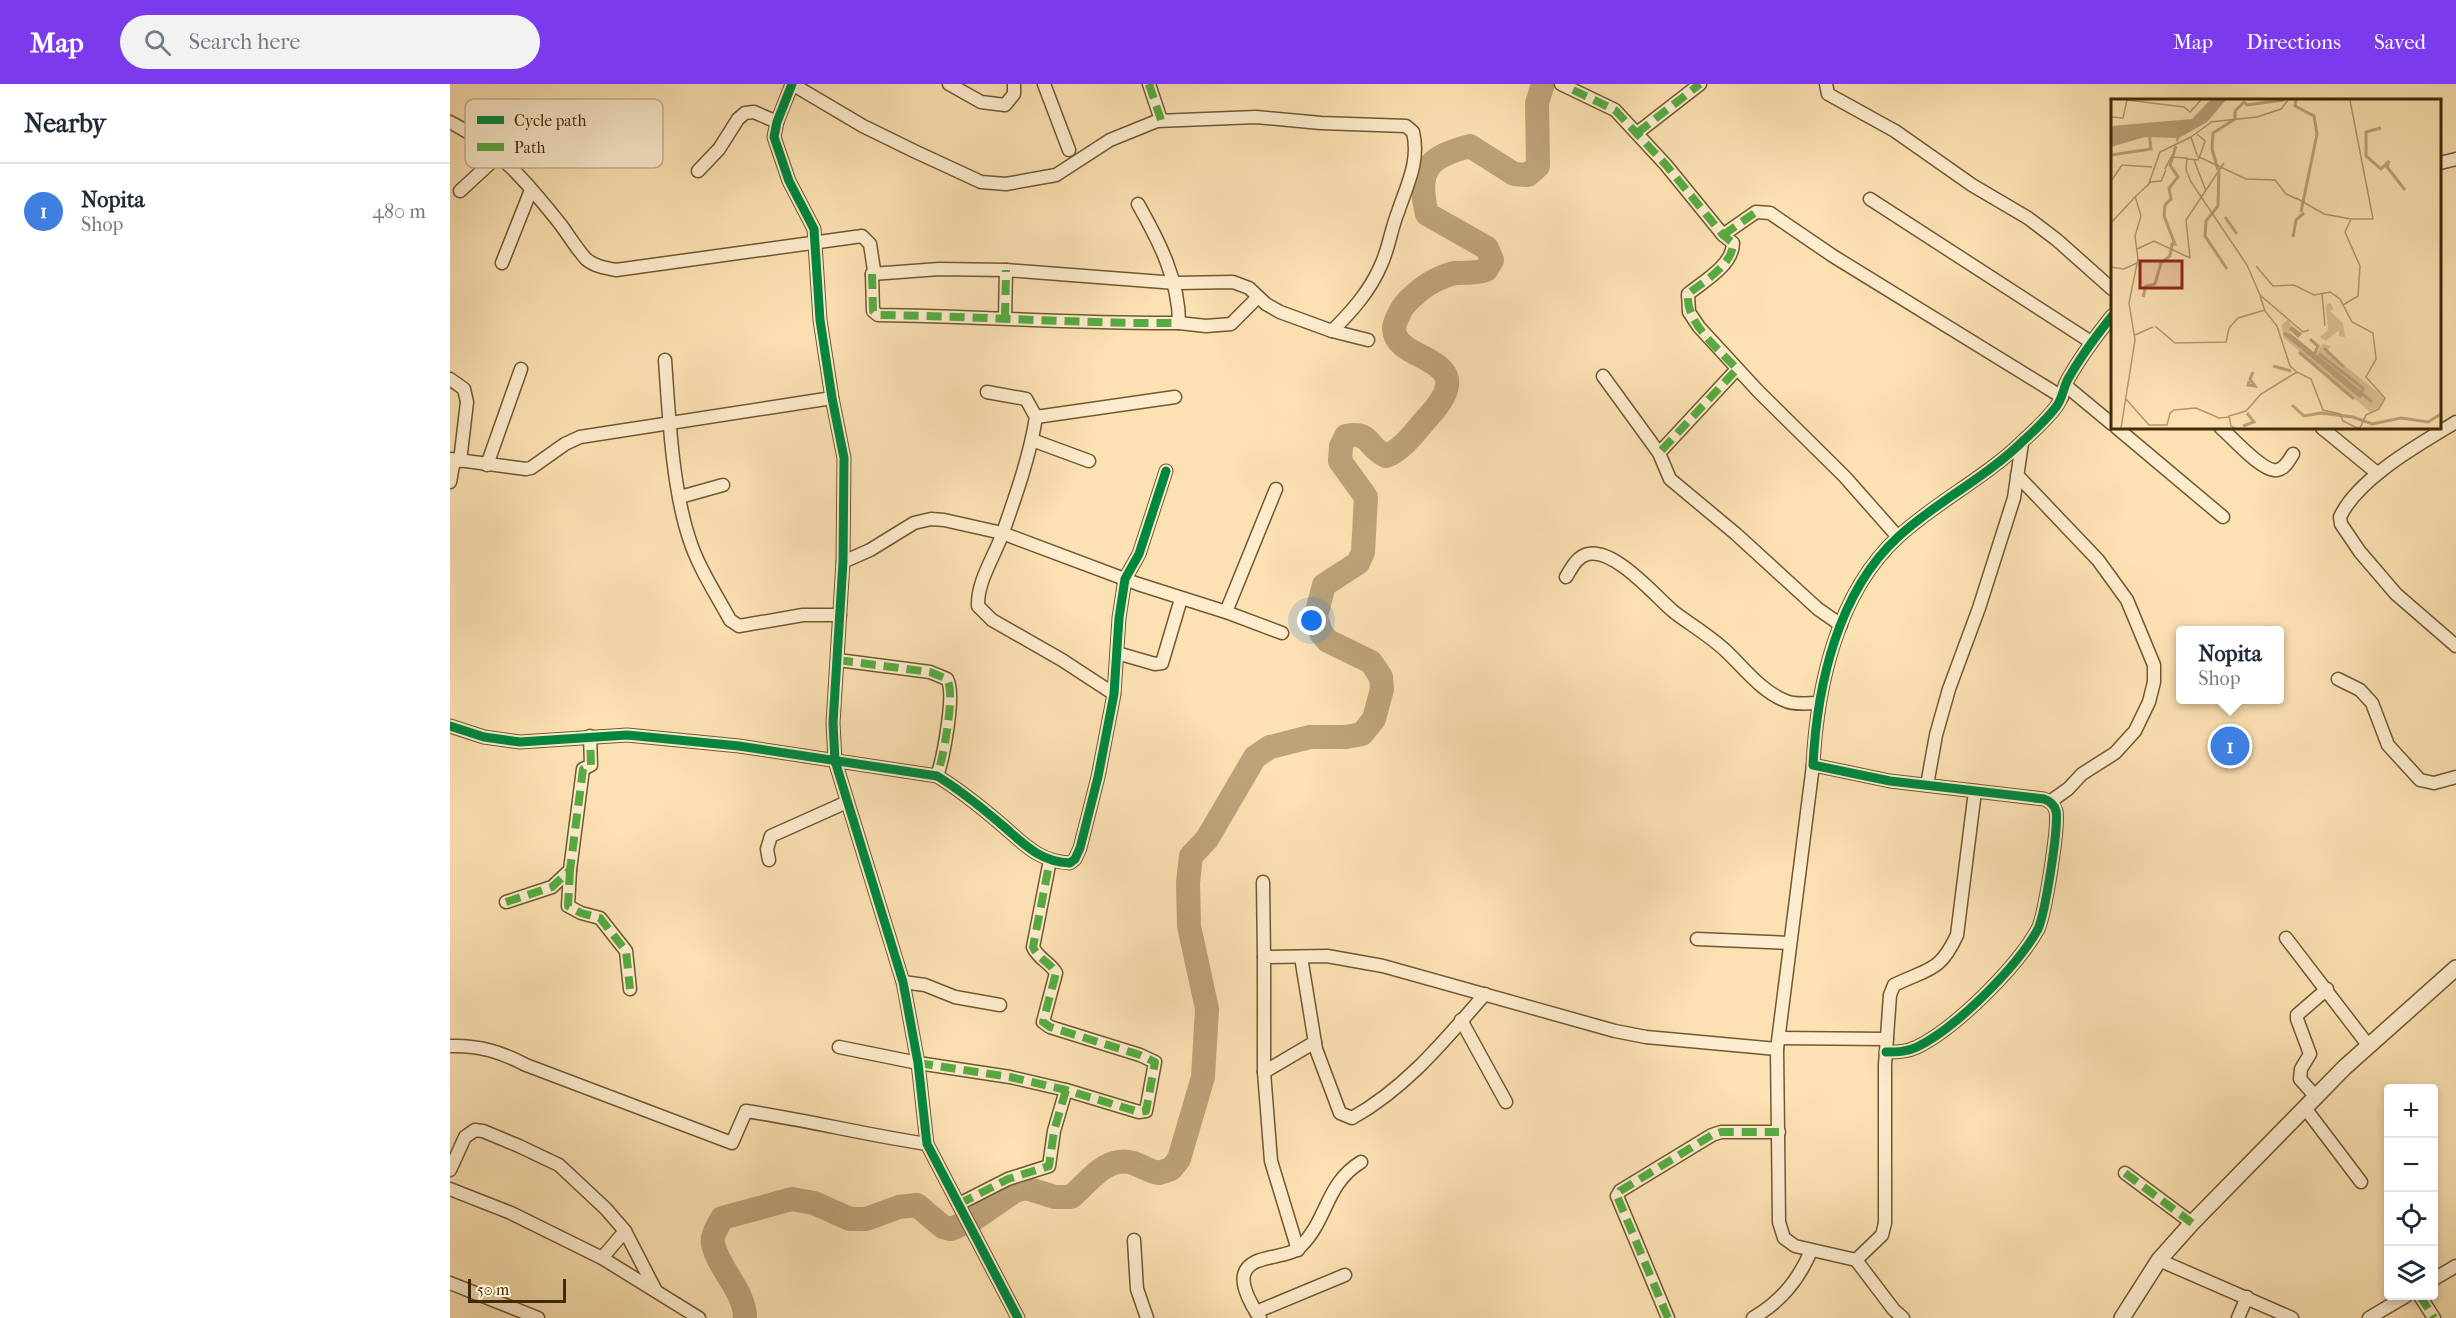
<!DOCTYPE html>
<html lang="en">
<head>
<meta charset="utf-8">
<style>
	:root { --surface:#fff; --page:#f2f2f3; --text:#1f2937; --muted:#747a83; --line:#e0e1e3; --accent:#7c3aed }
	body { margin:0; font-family:"IM FELL French Canon",serif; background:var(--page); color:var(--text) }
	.controls { position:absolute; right:18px; bottom:18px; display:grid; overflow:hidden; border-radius:6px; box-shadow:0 3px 9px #0003 }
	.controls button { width:54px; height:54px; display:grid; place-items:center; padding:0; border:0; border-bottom:2px solid var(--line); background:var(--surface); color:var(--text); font:30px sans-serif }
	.scale { position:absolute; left:18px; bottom:15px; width:98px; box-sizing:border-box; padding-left:6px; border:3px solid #412b07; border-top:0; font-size:16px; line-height:21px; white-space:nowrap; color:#412b07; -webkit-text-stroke:4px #fdeccd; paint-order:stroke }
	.you { position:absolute; left:862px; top:537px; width:21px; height:21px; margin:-15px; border:4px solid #fff; border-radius:50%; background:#1a73e8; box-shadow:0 0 0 9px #1a73e833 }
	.badge { display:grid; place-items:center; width:39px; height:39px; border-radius:50%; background:var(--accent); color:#fff; font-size:20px; font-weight:700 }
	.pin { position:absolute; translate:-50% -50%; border:3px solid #fff; box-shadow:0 2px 6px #0006 }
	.popup { position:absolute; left:1726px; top:542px; width:108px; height:78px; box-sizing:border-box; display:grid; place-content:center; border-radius:6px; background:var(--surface); filter:drop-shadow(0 2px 4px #0005); font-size:20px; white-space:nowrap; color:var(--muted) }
	.popup b { font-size:22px; color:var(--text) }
	.popup::after { content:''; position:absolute; left:50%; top:100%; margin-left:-12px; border:12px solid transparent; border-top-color:var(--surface) }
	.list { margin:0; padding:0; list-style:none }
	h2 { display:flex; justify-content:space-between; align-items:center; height:78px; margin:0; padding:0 24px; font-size:26px }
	h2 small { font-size:20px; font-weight:400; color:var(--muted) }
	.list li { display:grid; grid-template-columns:39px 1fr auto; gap:18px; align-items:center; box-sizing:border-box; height:96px; padding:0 24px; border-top:2px solid var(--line) }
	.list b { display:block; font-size:22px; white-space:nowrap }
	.list p { margin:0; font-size:20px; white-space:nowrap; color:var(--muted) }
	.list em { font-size:20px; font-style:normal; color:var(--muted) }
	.icon { flex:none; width:33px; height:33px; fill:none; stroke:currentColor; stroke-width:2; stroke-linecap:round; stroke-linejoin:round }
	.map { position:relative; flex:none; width:2006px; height:1234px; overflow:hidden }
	header { display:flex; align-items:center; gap:36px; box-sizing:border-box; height:84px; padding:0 30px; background:var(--accent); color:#fff }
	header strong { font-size:28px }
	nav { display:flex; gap:33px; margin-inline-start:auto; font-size:21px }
	.search { width:420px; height:54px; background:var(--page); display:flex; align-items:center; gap:15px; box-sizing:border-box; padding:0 21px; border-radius:33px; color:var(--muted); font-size:22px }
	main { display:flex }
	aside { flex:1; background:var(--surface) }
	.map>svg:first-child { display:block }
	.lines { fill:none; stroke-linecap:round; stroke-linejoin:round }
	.river { stroke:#bca378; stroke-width:24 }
	.minor-casing { stroke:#705832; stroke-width:15 }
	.tertiary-casing { stroke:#705832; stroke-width:18 }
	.minor { stroke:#fdeccd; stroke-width:12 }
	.tertiary { stroke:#fdeccd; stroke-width:15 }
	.quiet { stroke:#56ab41; stroke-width:8; stroke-dasharray:15 8; stroke-linecap:butt }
	.cycleway-casing { stroke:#fdeccd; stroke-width:13 }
	.cycleway { stroke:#00873e; stroke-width:9 }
	.inset-river { fill:none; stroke:#bca378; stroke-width:3 }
	.inset-road { fill:none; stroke:#b1986e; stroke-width:1.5 }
	.view { fill:#8f2418; fill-opacity:0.15; stroke:#8f2418; stroke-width:3 }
	.inset-edge { fill:none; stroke:#412b07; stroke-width:3 }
	.key { fill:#fdeccd; stroke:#c5b292; stroke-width:1.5 }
	.key-label { font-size:16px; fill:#412b07 }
</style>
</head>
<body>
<header>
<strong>Map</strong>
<div class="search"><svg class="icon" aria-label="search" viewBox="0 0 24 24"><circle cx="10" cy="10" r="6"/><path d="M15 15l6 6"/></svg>Search here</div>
<nav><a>Map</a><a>Directions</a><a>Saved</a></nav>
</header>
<main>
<aside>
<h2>Nearby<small></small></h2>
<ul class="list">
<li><span class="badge" style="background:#3f7fe0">1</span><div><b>Nopita</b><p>Shop</p></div><em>480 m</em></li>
</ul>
</aside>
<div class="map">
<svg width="2006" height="1234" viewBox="0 0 2006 1234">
	<rect width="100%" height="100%" fill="#fce1b2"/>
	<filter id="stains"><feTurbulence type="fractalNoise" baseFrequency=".00333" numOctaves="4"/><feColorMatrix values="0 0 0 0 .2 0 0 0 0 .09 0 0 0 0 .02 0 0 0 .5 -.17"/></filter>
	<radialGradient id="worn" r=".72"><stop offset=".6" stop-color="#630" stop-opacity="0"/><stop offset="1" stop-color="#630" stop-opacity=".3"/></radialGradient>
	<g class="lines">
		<path class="river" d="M295 1234C295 1207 269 1186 263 1160 261 1152 268 1142 272 1134L342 1115 364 1119 400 1135H416L449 1123 467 1121 493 1143 501 1145 524 1135 565 1107 576 1104 605 1113H621C639 1098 656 1071 683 1079 692 1082 699 1087 709 1089L721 1085 729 1075 753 993 757 925 739 842 738 799 741 772 757 755 805 673 820 663 860 653H896L912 650 924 635 932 605 931 593 921 578 878 557 871 549 866 532 874 501 908 479 913 468 916 413 890 377 891 362 896 352C922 347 916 363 936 372 953 366 966 346 979 332 1035 271 945 280 944 245 944 239 948 233 950 228 955 217 974 202 984 197 990 194 998 190 1005 189 1016 188 1025 190 1036 186L1042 176 1037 164 977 130C966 85 978 73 1020 62L1064 90 1078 91 1088 82 1087 19 1093 0"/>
		<g class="minor-casing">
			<g id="minor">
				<polyline points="342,0 327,38 324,53 339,97 364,145 370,236 382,314 394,374 393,478 383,639 385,677 453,898 468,979 477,1060 568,1234"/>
				<path d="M342 0 413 42 464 67 531 98 556 100 606 91 660 56 707 37 806 33 871 39 956 42 963 48C970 77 957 101 948 128 941 145 939 164 931 181 920 207 902 227 882 247"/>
				<polyline points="499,0 531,18 555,21 564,10 564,0"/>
				<polyline points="594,0 619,66"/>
				<polyline points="699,0 711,36"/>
				<path d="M1111 0 1165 26 1216 81 1273 151 1283 159C1283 181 1254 197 1238 210L1239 228 1249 243 1308 307 1395 393 1448 453"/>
				<polyline points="1376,0 1378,10 1445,47 1522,101 1578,134 1607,156 1662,205"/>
				<path d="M0 38C46 61 80 102 111 141 119 152 127 165 136 175 144 182 155 184 166 186L412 152 420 160 424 186 422 190 489 185 556 186 726 199 783 198 799 204 816 220 830 228 882 247 918 256"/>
				<polyline points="1187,49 1250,0"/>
				<polyline points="1990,79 2006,75"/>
				<polyline points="248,87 269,65 288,35 295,29 304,28 327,38"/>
				<polyline points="10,107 49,71"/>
				<polyline points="1420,115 1641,258"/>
				<path d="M688 120C709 157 729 196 729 239L756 242 781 240 808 213"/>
				<polyline points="1273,151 1306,128 1320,129 1383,172 1612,313"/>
				<polyline points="52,179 81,106"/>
				<path d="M422 190 423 227 428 231C529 232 629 240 729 239"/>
				<polyline points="555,234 556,186"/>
				<path d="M215 276C219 331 222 402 239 454 248 483 266 510 280 536L289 542 353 531H390"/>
				<polyline points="1153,292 1209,369 1220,395 1286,450 1368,525 1391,541"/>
				<polyline points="0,295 14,305 17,318 10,377"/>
				<polyline points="1615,301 1662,340"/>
				<polyline points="537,308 576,315 586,333"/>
				<path d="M2006 338C1970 360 1908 394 1890 433L1891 440 1910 468 1946 510 2006 562"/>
				<polyline points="1667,344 1773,433"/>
				<path d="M1771 344C1782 353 1813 389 1827 386 1835 385 1839 376 1843 370"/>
				<polyline points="1872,344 1927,389"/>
				<polyline points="582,356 639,377"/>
				<polyline points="1209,369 1287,285"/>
				<polyline points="0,375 76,385 81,384 115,360 130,353 382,314"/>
				<polyline points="37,381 71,285"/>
				<polyline points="1567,391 1648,476 1677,516 1704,581 1704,598 1699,618 1685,647 1665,669 1632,690 1618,705 1601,717"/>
				<polyline points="0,398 4,376"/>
				<polyline points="230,413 273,401"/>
				<polyline points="393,478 420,466 464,439 481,435 494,436 552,449 688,500 776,528 832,549"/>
				<path d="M1116 493C1122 484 1126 473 1138 470 1165 464 1205 512 1224 528 1241 541 1260 552 1276 567 1294 584 1312 608 1336 617 1344 621 1358 619 1368 619"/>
				<polyline points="776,528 826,405"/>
				<polyline points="667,569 705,580 712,579 731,515"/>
				<path d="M388 576 480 588 497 595C506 609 493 675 487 692"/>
				<polyline points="1888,595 1910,606 1922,619 1938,661 1970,696 1984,699 2006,693"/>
				<path d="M664 610 612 576 542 536 528 522C527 498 544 473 552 451 565 414 580 372 586 333L725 313"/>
				<path d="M0 642 34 653 70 658 177 651 289 662 487 692C510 706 531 723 552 741 573 759 589 778 620 779L625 775 630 764 648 693 664 610 669 534 675 495 689 470 716 387"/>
				<polyline points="1363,681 1327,965 1329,1138 1334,1154 1345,1162 1406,1176 1444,1226 1453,1234"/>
				<polyline points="1477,701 1486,651 1499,605 1529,524 1564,414 1572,359"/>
				<polyline points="319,776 317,765 321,752 397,718"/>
				<polyline points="120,786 118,822 131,829 150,834 176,867 180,905"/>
				<polyline points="813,798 814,873"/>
				<polyline points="56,818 102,803 120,786 133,685 141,681 140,652"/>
				<polyline points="1836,854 1918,961"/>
				<polyline points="1247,855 1339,859"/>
				<path d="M851 873 866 965 890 1029 902 1034C956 1004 995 956 1035 910"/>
				<polyline points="453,898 475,901 505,913 550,921"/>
				<polyline points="1011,936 1056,1018"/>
				<polyline points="1329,954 1437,955"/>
				<path d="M0 962C29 961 51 968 76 981L282 1059 296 1027C357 1036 416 1051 477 1060"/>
				<path d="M389 963 468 979 560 993 616 1006 689 1028 696 1027 705 978 690 971 600 943 593 938 606 889C601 879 588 875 583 863L600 776"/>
				<path d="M1436 968C1447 968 1457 968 1467 963 1506 944 1567 883 1588 845 1595 830 1609 743 1606 727 1604 720 1600 717 1594 715L1440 697 1363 681C1367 602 1387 509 1448 453 1487 417 1537 393 1574 356 1585 346 1597 335 1606 323 1613 314 1613 304 1618 295 1631 272 1646 252 1662 232"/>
				<polyline points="814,988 865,958"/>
				<polyline points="1866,1013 1850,995 1851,985 1860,970 1847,935 1847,931 1877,905"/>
				<polyline points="1855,1024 1911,1098"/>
				<polyline points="0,1086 15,1053 25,1046 33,1047 69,1062 109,1081 156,1125 175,1147 206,1207"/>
				<polyline points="1675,1089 1742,1139"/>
				<polyline points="0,1105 61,1129 152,1174 249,1234"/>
				<polyline points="509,1120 558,1095 599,1082 604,1047 616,1006"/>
				<polyline points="684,1156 687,1205 697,1234"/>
				<polyline points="848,1166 821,1077 814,988 814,873 877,872 933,882 1165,947 1196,953 1327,965"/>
				<polyline points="152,1174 175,1147"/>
				<path d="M1406 1176 1432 1151 1435 1139V981L1440 911 1444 901C1479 884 1490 888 1507 851L1525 707"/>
				<polyline points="1709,1176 1842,1234"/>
				<polyline points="1984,1195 2006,1182"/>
				<polyline points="0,1199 88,1234"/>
				<polyline points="1970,1212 1984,1234"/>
				<polyline points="806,1228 895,1191"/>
				<path d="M810 1234C803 1224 791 1203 794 1191 799 1169 837 1176 850 1163 878 1136 875 1100 911 1078"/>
				<polyline points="1218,1234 1167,1112 1170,1107 1262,1051 1271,1048 1329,1048"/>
				<path d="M1303 1234C1331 1217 1348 1197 1361 1167"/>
				<polyline points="1788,1234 1797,1213"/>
				<polyline points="1919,1234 1956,1212"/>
			</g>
		</g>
		<g class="tertiary-casing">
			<polyline id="tertiary" points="1672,1234 1709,1176 1742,1139 1895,983 2006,884"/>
		</g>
		<use href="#minor" class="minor"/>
		<use href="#tertiary" class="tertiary"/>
		<g class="quiet">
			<polyline points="699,0 711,36"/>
			<path d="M1123 6 1165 26 1216 81 1273 151 1283 159C1283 181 1254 197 1238 210 1235 239 1269 265 1287 285L1209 369"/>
			<polyline points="1187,49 1250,0"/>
			<polyline points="1273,151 1306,128"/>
			<path d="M422 190 423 227 428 231C529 232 629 240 729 239"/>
			<polyline points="555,234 556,186"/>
			<path d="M388 576 480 588 497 595C506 609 493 675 487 692"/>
			<polyline points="120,786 118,822 131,829 150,834 176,867 180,905"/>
			<polyline points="56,818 102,803 120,786 133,685 141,681 140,652"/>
			<path d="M468 979 560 993 616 1006 689 1028 696 1027 705 978 690 971 600 943 593 938 606 889C601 879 588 875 583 863L600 776"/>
			<polyline points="1675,1089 1742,1139"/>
			<polyline points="509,1120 558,1095 599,1082 604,1047 616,1006"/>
			<polyline points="1970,1212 1984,1234"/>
			<polyline points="1218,1234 1167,1112 1170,1107 1262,1051 1271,1048 1329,1048"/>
		</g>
		<g class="cycleway-casing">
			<g id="cycleway">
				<polyline points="342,0 327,38 324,53 339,97 364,145 370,236 382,314 394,374 393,478 383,639 385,677 453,898 468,979 477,1060 568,1234"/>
				<path d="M0 642 34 653 70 658 177 651 289 662 487 692C510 706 531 723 552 741 573 759 589 778 620 779L625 775 630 764 648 693 664 610 669 534 675 495 689 470 716 387"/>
				<path d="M1436 968C1447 968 1457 968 1467 963 1506 944 1567 883 1588 845 1595 830 1609 743 1606 727 1604 720 1600 717 1594 715L1440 697 1363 681C1367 602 1387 509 1448 453 1487 417 1537 393 1574 356 1585 346 1597 335 1606 323 1613 314 1613 304 1618 295 1631 272 1646 252 1662 232"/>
			</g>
		</g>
		<use href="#cycleway" class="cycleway"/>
	</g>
	<g transform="translate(1661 15)">
		<rect width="330" height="330" fill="#fce1b2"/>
		<path d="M219 204 223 210 219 212 232 224 234 238 228 237V231L215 242 209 238 217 231 215 206ZM177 220 181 228 178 236 262 306 205 255 212 245 220 247 216 252 219 255 273 298 270 308 259 313 172 238 171 226Z" fill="#dcc295"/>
		<path d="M99 1H115L96 23 68 39 66 45 65 39 34 38 0 48V27L81 20Z" fill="#bca378"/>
		<path class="inset-river" d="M185 1 184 7 203 17 206 35 190 113M124 12 133 3 136 6 173 1M270 29 255 33V57L270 70 278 62 276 68 294 91M0 56 40 50 38 33M107 71 101 50 102 34 124 20V12M108 72 107 107 95 122 94 137 116 170M114 118 126 135M182 138 185 121 193 114M32 198 35 187 44 185 50 164 59 157 61 145H64L53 117 54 106 60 100 58 89 67 78 59 66 65 47M180 230 181 229 189 235 187 237ZM173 234 250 298M178 235 261 303M199 240 207 247 203 256M213 249 233 268M188 253 243 300M208 255 252 289 251 293M162 267 180 272M138 282 137 286 144 287 139 280 142 273M181 306 193 317 210 314M210 314 242 318 261 325 290 319 317 323 330 315M132 327 143 323 136 314"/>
		<path class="inset-road" d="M16 1 73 8 79 13 90 1M0 18 12 19 16 1M99 23 146 18 170 10 177 1M80 38 86 56M77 40 102 22M86 57 135 80 164 81 175 95 186 100M76 60 87 61 90 54 94 42 86 35M83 61 95 92M54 70 60 58 76 59 75 71 80 83 136 166 149 196 192 233 198 231M0 82 11 66 41 68M37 87 49 53 80 38M24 98 40 83 50 82 55 71M185 99 213 115 240 120M0 124 24 98M26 150 43 142 79 159M79 159 75 121 113 64M0 168 13 170 26 164M211 195 214 227M149 197 154 212 166 227 179 267 186 273M232 206 247 197 249 167 234 133 240 120H262L239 1M44 227 64 244 115 243 118 229 127 219 154 211M24 236 42 228M14 299 38 326H56L59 314 63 311 85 309 108 319 118 318M10 329 24 241 18 204 27 160 24 137 30 117 24 97M124 329 120 327 118 317 135 312 150 295 186 273 200 280 212 311 229 315 232 322 244 328 249 329 255 316 268 310 274 299 255 278 265 260 262 234 241 223 229 200 219 193 203 196 183 186 162 187 145 167"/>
		<path class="view" d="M29 162H71V189H29Z"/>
		<rect width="330" height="330" class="inset-edge"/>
	</g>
	<rect x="15" y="15" width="198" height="69" rx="9" class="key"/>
	<rect x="27" y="32" width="27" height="8" fill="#00873e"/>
	<rect x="27" y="59" width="27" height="8" fill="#56ab41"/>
	<g class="key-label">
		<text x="64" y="42">Cycle path</text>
		<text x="64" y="69">Path</text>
	</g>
	<rect width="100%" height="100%" filter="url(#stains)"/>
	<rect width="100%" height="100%" fill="url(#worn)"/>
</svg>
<div class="controls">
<button>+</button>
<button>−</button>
<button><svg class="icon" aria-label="locate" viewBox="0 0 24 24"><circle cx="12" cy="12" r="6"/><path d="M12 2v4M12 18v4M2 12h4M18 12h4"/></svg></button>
<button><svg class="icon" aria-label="layers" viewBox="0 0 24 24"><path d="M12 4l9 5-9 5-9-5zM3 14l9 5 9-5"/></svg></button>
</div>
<div class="scale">50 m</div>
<div class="you"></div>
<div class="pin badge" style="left:1780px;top:662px;background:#3f7fe0">1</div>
<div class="popup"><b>Nopita</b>Shop</div>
</div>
</main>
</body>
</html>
